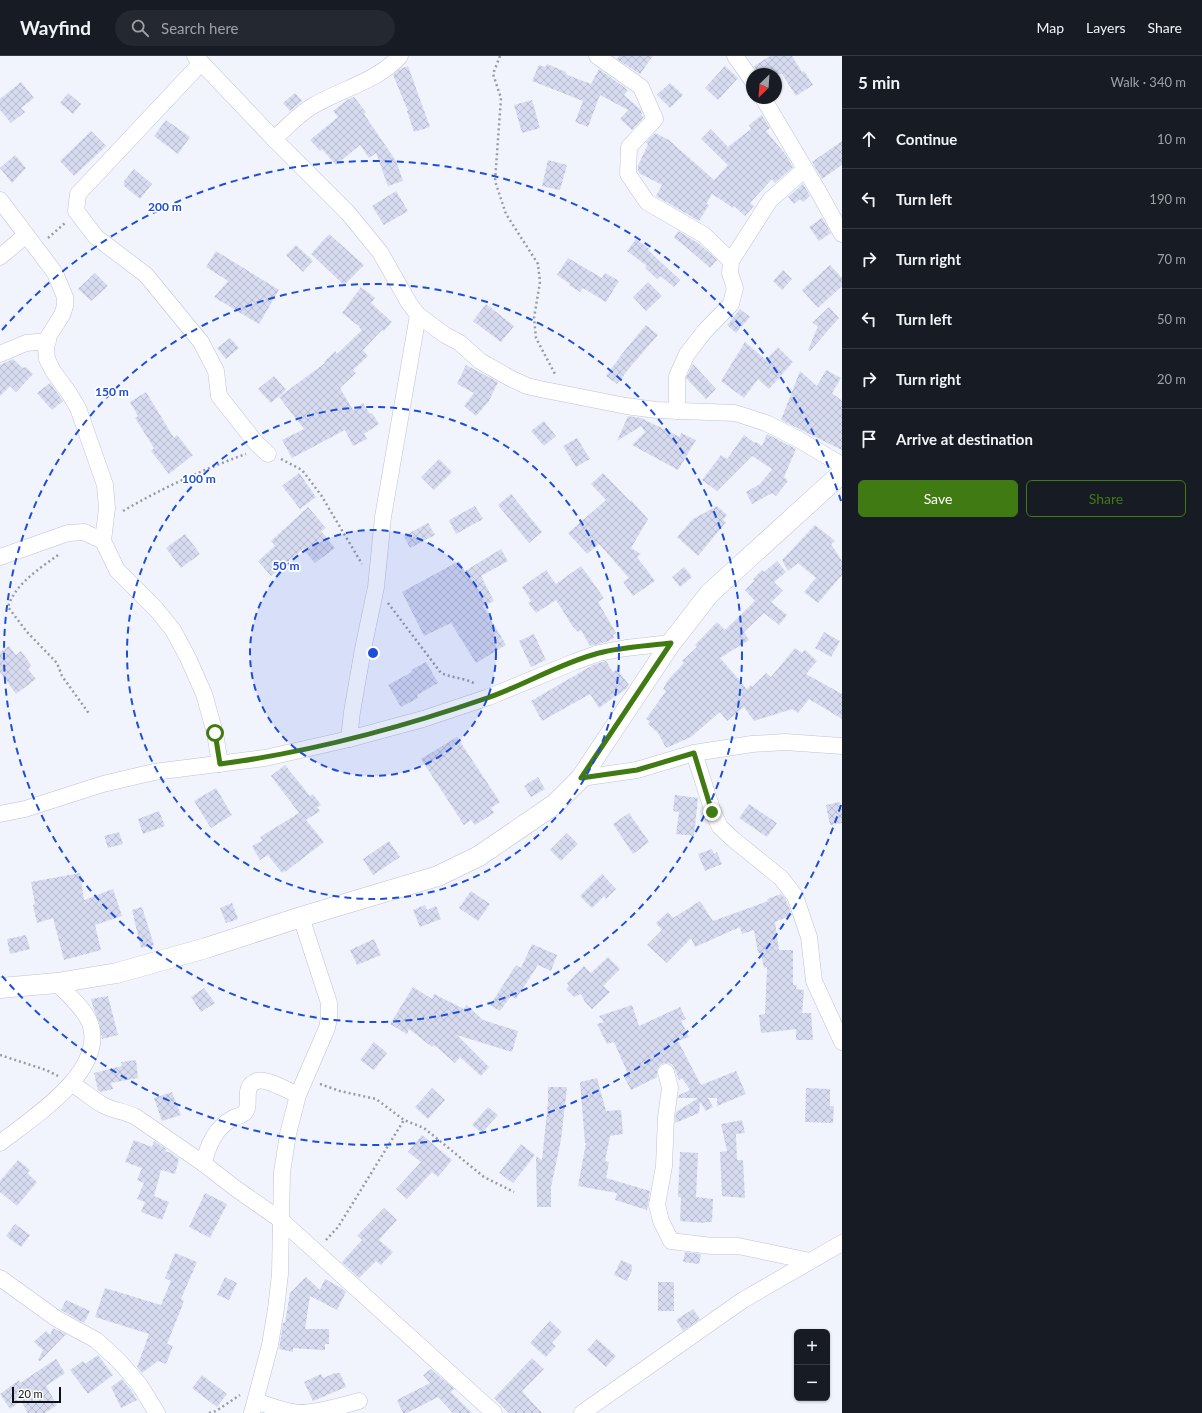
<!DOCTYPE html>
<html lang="en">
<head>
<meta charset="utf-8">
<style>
	:root { --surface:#171b24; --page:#242831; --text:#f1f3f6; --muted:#9ea1a6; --line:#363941; --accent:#407a12 }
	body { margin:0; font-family:Lato,sans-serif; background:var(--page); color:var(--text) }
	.controls { position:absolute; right:12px; bottom:12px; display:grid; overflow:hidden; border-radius:6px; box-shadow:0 1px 3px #0004 }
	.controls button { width:36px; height:36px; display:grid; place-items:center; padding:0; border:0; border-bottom:1px solid var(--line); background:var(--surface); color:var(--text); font:20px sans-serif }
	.compass { position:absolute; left:746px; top:12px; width:36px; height:36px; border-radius:50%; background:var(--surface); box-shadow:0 1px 3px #0004; rotate:205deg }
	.scale { position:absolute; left:12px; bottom:10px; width:49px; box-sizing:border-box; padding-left:4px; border:2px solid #0f1017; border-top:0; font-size:11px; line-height:14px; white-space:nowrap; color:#0f1017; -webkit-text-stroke:3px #fff; paint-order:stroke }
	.stop { position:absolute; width:12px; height:12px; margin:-9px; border:3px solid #407a12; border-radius:50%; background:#fff }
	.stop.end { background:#407a12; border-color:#fff; box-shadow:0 1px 4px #0008 }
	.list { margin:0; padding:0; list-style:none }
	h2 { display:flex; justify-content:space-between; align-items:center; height:52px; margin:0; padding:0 16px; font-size:17px }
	h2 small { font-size:13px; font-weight:400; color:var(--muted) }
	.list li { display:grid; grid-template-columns:26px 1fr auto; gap:12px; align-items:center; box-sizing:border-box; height:60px; padding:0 16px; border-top:1px solid var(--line) }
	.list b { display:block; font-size:15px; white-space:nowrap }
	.list em { font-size:13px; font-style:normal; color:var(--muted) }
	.actions { display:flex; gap:8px; padding:12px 16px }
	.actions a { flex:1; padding:9px 0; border:1px solid var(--accent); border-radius:6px; text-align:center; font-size:14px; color:var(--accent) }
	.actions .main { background:var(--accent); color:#fff }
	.icon { flex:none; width:22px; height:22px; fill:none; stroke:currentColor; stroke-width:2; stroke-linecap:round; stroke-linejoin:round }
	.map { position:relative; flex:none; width:842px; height:1357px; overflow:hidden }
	header { display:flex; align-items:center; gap:24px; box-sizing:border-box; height:56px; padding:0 20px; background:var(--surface); border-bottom:1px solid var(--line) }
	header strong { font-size:19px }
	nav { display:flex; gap:22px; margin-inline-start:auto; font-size:14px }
	.search { width:280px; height:36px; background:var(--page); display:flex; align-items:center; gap:10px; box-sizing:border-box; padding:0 14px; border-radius:22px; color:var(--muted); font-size:15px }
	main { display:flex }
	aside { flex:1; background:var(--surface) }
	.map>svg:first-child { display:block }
	.building { fill:url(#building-cross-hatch) }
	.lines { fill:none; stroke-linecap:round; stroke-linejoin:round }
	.minor-casing { stroke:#bdc1d5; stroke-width:17 }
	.tertiary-casing { stroke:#bdc1d5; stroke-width:21 }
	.path { stroke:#999aa3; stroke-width:2.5; stroke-dasharray:2 3; stroke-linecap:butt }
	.minor { stroke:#fff; stroke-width:16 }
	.tertiary { stroke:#fff; stroke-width:20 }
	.route { stroke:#407a12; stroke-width:5 }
	.ring { fill:none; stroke:#1d4ed8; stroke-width:2; stroke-dasharray:7 5 }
	.centre { fill:#1d4ed8; stroke:#fff; stroke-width:2 }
	.ring-label { font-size:12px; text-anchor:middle; font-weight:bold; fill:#1d4ed8; stroke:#fff; stroke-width:3.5; stroke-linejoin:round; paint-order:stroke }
</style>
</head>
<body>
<header>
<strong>Wayfind</strong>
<div class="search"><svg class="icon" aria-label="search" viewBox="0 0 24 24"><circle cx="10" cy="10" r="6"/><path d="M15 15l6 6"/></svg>Search here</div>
<nav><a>Map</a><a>Layers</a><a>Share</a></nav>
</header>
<main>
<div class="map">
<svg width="842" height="1357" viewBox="0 0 842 1357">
	<defs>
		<pattern id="building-cross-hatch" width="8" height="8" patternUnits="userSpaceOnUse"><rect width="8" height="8" fill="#d7dbf0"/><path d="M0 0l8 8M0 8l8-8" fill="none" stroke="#b7bbcd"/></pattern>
	</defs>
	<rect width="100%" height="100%" fill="#f2f4fd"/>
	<g class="building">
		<polygon points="619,0 653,0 640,18 617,3"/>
		<polygon points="770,0 792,0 802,16 804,15 813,29 796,40 782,18 759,18 754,10"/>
		<polygon points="547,8 566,16 565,18 591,28 599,13 628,34 624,39 641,54 642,58 641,59 644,61 632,74 620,63 628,54 600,39 588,71 575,66 583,45 532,25 539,9 545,11"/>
		<polygon points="408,10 430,71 414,76 407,55 408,55 393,19 400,13"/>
		<polygon points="725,10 738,22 718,44 705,32"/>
		<polygon points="21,26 34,42 21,52 25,56 11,67 0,54 0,43"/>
		<polygon points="670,27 683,39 670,52 657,39"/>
		<polygon points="68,37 81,48 73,58 60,47"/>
		<polygon points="295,37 302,45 290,55 283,47"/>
		<polygon points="354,41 366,56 364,58 396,105 403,125 388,130 376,97 369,102 360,89 336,109 322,93 320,95 310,84 338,61 333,55 347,44"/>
		<polygon points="532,44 540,72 522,77 514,49"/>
		<polygon points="762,59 770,72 766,75 786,99 793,111 775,127 772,123 750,147 754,150 745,160 734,150 733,152 712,138 706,148 709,149 699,165 656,140 662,129 639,117 638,115 638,110 648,88 646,86 655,77 669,84 714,124 728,109 701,83 711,73 728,91 751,73 749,69"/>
		<polygon points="166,64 190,81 178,98 154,80"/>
		<polygon points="91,75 106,90 74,120 60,105"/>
		<polygon points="842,85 842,109 822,123 812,106"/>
		<polygon points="15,99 26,112 12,127 0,112"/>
		<polygon points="548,104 567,109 560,134 542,130"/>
		<polygon points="134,113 152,128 140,143 124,130 124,125"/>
		<polygon points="803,128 810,140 803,146 800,143 794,148 788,141"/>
		<polygon points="396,135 408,155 384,169 372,150"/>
		<polygon points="822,162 831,177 819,185 809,171"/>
		<polygon points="678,175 698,187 717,204 710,212 685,190 674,182"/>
		<polygon points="329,178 364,209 344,229 311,198"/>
		<polygon points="636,183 649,193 648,194 680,224 674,231 660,220 657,223 645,212 647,210 627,195"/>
		<polygon points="296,189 313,205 303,216 286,199"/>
		<polygon points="216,195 279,234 259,268 214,241 228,225 206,211"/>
		<polygon points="568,202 602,222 605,217 619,225 606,246 583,232 580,236 569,229 570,228 557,219"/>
		<polygon points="830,209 842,222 842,230 818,252 802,234"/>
		<polygon points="783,214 792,223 782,234 773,225"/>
		<polygon points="95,217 108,230 91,245 78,233"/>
		<polygon points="648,226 662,240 646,255 633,241"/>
		<polygon points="361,231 375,242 371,247 392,266 384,275 382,274 363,294 368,300 353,314 356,317 340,332 353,354 363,347 370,358 372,357 379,368 364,378 367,383 353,390 345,374 292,402 282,384 304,373 279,341 325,307 324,306 335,295 337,298 362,274 359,271 360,271 342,257"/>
		<polygon points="486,248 514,270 501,286 473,265"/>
		<polygon points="829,251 839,262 810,295 808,294 818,270 812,267"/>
		<polygon points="740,253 750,261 736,277 727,269"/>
		<polygon points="646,269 658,279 631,310 617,328 606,320 625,294"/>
		<polygon points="230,282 239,292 226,303 217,292"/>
		<polygon points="745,286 766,304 778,291 793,306 769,333 758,323 744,342 721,325"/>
		<polygon points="13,303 23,312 26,311 33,318 16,336 10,330 0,340 0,309"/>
		<polygon points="693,308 716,333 706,343 686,322"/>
		<polygon points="466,309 498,326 489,345 476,360 464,350 474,337 457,328"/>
		<polygon points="826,314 841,322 832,337 842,345 842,394 781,364 800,315 817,330"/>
		<polygon points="274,320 286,334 271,347 258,333"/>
		<polygon points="50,327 63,345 52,354 37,337"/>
		<polygon points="146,336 174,382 177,379 193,399 169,418 151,395 154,392 135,362 138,360 130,346"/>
		<polygon points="628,360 641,362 680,381 681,377 696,384 678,414 632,389 645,376 641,370 617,385"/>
		<polygon points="544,365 556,380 544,390 531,375"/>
		<polygon points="767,378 796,393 784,421 788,425 776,440 772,437 752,448 746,436 760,428 772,413 752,400 717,435 702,424 721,399 727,403 744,379 755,387 756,386 762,390"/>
		<polygon points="577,382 590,403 576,411 563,390"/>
		<polygon points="439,403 452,416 434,434 421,421"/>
		<polygon points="299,417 316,441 300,453 282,430"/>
		<polygon points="603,417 630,445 631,444 648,463 631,492 641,498 637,501 655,525 633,540 623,526 629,522 599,488 587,498 568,477 606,444 591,428"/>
		<polygon points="511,438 542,476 529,487 498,449"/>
		<polygon points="475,450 483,463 456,478 449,464"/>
		<polygon points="717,450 727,459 723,464 726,466 698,500 677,481 693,463"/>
		<polygon points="308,451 326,472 321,475 335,492 315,507 303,493 271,520 258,505 275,490 271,485"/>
		<polygon points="428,467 435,479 410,492 404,480"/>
		<polygon points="815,469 835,485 831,488 842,505 842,519 818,547 804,536 816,522 798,507 788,515 782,504"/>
		<polygon points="185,478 200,498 181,512 166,492"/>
		<polygon points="501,493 508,505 481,520 494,545 483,550 506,589 476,607 451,567 424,580 402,536 459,505 465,515"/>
		<polygon points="777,505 786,516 774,526 783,535 771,546 787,559 779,569 764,557 744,576 749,584 720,602 747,633 751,629 752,631 766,617 771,621 795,592 802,597 805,594 817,605 806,618 842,638 842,663 809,643 798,657 792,653 754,665 744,651 727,665 720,656 691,681 666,692 658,677 648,668 650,665 646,663 666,635 663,633 668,624 684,607 682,605 697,591 695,589 717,566 725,574 755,545 745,534 754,525 753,523 762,514 764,516"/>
		<polygon points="581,510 604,542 598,546 616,577 613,579 614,582 606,586 590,590 581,574 578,576 573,571 556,544 536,557 528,547 531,545 522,531 546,514 556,528"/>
		<polygon points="684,511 692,521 680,531 672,521"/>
		<polygon points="824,576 840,585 831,601 815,592"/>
		<polygon points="534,578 546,604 531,611 519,585"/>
		<polygon points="9,590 16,599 21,595 31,609 28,613 36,623 16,638 0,616 0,596"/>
		<polygon points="606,605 613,616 617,613 629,629 627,632 599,652 590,638 542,665 531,645 593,609"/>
		<polygon points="426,606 438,627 417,639 418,642 401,651 388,629 412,616 411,614"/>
		<polygon points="457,681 500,746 491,752 494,757 475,769 471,764 464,769 421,703"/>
		<polygon points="285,709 310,740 313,738 321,749 317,751 320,755 306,764 324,786 285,816 284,815 282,817 268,799 260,804 252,790 262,785 260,781 299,757 271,720"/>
		<polygon points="538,721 545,733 531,741 524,730"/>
		<polygon points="216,732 232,759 211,772 194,745"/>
		<polygon points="675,739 698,742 694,780 676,778 679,756 673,755"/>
		<polygon points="840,746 842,753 842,767 830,769 826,749"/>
		<polygon points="749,748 777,767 767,781 739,762"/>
		<polygon points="159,755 165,770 143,778 138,763"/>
		<polygon points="629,757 649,786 633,798 613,768"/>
		<polygon points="119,776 123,788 108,792 104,780"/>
		<polygon points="567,777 578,788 561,805 550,794"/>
		<polygon points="389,785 400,801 373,819 363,803"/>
		<polygon points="712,793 714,798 717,796 722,808 705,815 698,798"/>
		<polygon points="80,817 84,844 113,833 122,860 95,869 101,894 64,904 53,862 37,867 33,849 35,848 31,826"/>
		<polygon points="602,818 616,833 606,843 604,840 592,852 580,840"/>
		<polygon points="471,835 490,848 478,865 459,852"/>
		<polygon points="781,838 785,842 792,859 775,866 779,894 793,894 793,929 797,929 796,933 804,934 802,957 811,957 813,984 796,984 796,973 761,977 759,959 765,958 767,911 764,912 761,897 758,897 754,874 742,878 740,871 695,891 691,882 667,907 647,889 662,874 656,867 668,856 673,862 700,845 713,865 768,845 767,843"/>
		<polygon points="232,847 238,863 226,867 220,852"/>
		<polygon points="425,849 427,854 436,850 441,863 420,871 413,854"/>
		<polygon points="142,851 154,889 141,892 132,854"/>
		<polygon points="26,879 30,893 10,898 7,883"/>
		<polygon points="374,883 381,899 357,909 350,894"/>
		<polygon points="532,888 557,899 551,915 538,909 516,943 511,940 500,955 490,949 516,909 521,912"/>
		<polygon points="608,901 620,913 603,930 610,936 592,953 585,946 581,938 574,941 566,933 569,930 567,927 584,910 591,917"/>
		<polygon points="413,931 432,943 434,938 464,953 467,949 483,964 518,975 512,996 457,979 489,1011 481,1020 460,1001 455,1007 434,989 432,991 409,973 407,978 390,968"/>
		<polygon points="204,932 215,947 201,956 191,941"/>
		<polygon points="108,940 118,979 102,983 99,966 94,954 91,943"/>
		<polygon points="632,949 639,970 680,951 686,963 681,965 689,981 678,985 701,1029 736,1015 746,1038 717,1050 717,1042 708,1042 713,1051 706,1055 700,1046 699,1057 675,1067 676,1056 697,1043 697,1042 678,1042 679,1039 690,1034 682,1022 679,1024 673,1009 669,1007 664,1007 660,1009 657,1014 657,1021 631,1034 624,1021 628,1018 614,986 607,988 597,968 604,966 599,960"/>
		<polygon points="374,986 387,997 374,1014 360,1004"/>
		<polygon points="136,1004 138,1022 111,1027 113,1033 101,1036 98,1034 94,1017 122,1010 121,1006"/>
		<polygon points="597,1022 606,1055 621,1054 623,1078 610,1080 605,1105 609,1106 606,1122 650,1135 647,1154 615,1144 617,1137 578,1130 586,1087 585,1087 580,1026"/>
		<polygon points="548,1031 567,1031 561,1084 551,1131 551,1151 537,1151 536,1100 542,1104 548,1046"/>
		<polygon points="432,1032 445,1044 428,1063 415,1051"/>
		<polygon points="806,1032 830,1033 830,1050 834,1050 833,1067 805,1066"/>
		<polygon points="172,1036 181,1059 162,1065 154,1042"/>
		<polygon points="488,1051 498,1059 482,1077 472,1069"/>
		<polygon points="742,1064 745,1077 736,1078 737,1104 743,1104 745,1142 722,1140 720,1096 727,1095 721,1068"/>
		<polygon points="422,1079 452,1104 438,1121 432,1116 407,1143 396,1133 421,1106 408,1096"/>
		<polygon points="134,1084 152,1091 154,1085 166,1093 165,1095 171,1097 179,1103 175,1118 161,1114 154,1140 169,1146 162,1164 141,1156 145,1146 137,1143 144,1127 137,1124 142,1112 125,1106"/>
		<polygon points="521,1088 535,1099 513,1127 499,1117"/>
		<polygon points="680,1096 698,1097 696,1141 713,1143 712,1166 705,1166 705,1167 680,1165 681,1141 678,1141"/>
		<polygon points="18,1104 30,1114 27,1117 37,1126 17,1150 0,1136 0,1125"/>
		<polygon points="205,1137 227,1148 210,1182 189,1171"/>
		<polygon points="384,1152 397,1164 379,1184 393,1196 381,1209 376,1205 359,1222 342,1206 362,1184 357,1180"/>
		<polygon points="15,1168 30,1179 21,1191 6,1180"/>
		<polygon points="685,1196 701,1198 699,1208 683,1206"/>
		<polygon points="175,1197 197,1206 181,1243 184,1245 167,1288 173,1290 166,1308 158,1305 142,1317 137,1311 149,1278 95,1261 105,1232 161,1249 171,1225 165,1222"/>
		<polygon points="621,1204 632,1209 632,1214 627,1225 614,1219"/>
		<polygon points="225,1221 237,1227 229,1244 217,1239"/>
		<polygon points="306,1221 320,1234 325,1223 341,1232 346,1236 337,1254 310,1240 305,1273 329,1273 329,1288 325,1288 325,1294 305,1293 293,1292 293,1296 279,1293 283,1267 285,1267 290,1237"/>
		<rect x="658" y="1226" width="16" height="29"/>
		<polygon points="66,1244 90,1255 84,1267 61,1254"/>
		<polygon points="693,1253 700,1263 683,1275 676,1264"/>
		<polygon points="550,1265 562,1276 552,1287 556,1290 546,1301 530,1287"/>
		<polygon points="53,1272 66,1278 40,1305 38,1304 43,1294 34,1286 46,1275 50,1279"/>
		<polygon points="597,1283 616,1300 606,1311 587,1294"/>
		<polygon points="98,1299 113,1319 88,1338 70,1314 83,1305 85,1308"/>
		<polygon points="532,1302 544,1313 522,1335 542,1357 509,1357 494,1342"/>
		<polygon points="56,1303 65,1317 46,1330 57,1349 45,1357 28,1357 21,1345 10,1353 0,1338 19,1324 20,1327"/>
		<polygon points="431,1313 454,1333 451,1336 472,1357 453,1357 438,1341 407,1357 403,1357 397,1344 430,1327 423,1319"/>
		<polygon points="335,1317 340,1317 346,1331 313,1345 304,1326 321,1318 323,1322"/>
		<polygon points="202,1319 227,1338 217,1351 192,1332"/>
		<polygon points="122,1323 131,1334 137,1344 121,1352 111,1331"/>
	</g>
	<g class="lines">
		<g class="minor-casing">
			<g id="minor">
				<polyline points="195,0 274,83 348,157 380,196 409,247 418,259 445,279 460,287 480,305 510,322 527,330 540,333 626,350 656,354 735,357 766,367 798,383 842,409"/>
				<polyline points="597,0 641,31 655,63 629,91 628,118 647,146 704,179 731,205"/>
				<polyline points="735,0 752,24"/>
				<polyline points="201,7 78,138 76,155 96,181 146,219 201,286 216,315 219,340 256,387 268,398"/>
				<polyline points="763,42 817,133 842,178"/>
				<path d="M274 83C286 72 298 59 311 51 340 33 377 26 400 0"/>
				<polyline points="0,144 55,217 65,241 65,250 62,259 48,281 46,292 47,303 53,315 69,337 78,352 105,429 107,452 103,485 117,514 156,553 173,574 188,602 204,638 215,677 220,708"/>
				<polyline points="0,201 26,179"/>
				<polyline points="0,298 26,287 48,285"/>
				<polyline points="677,355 677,320 687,298 704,276 731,248 735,232 730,217 731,205 770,144 805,113"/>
				<polyline points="0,501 68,477 84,476 103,485"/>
				<polyline points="349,683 352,656 363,593 376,531 383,461 418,259"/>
				<polyline points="694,697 713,756 720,771 734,784 781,822 795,840 809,881 814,925 842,986"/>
				<polyline points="581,722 637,714 694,697 752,688 785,686 842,690"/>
				<polyline points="0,758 25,753 103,728 154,716 265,702 349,683 423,663 489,641 574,606 599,597 626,592 671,587"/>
				<polyline points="666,1016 670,1032 666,1061 664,1110 657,1149 661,1165 671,1185 712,1190 738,1190 810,1205"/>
				<path d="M72 1028C83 1034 92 1043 103 1049 113 1055 125 1055 136 1061L204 1108 235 1132 282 1165 494 1357"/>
				<path d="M0 1087C32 1062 107 1015 90 967 84 952 68 939 57 927"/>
				<path d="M204 1108C207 1090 216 1071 233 1062 238 1060 243 1060 246 1055 251 1046 242 1030 257 1025 267 1022 288 1035 298 1039"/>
				<polyline points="0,1222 57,1263 96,1284 118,1304 139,1328 157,1357"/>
				<path d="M256 1345C269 1350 283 1355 298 1357 318 1357 340 1350 359 1345"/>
				<polyline points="252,1357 270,1289 276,1253 280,1218 282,1116 288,1078 298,1039 327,972 329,962 329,947 301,861"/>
				<polyline points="582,1357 743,1244 842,1187"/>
			</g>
		</g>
		<g class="tertiary-casing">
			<polyline id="tertiary" points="0,932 57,927 117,917 206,892 301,861 438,820 479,800 555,748 581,722 671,587 710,537 842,417"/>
		</g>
		<g class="path">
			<polyline points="500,0 493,18 501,42 495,125 506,158 538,208 540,226 534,262 536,282 556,320"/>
			<polyline points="48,182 65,167"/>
			<polyline points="281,403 302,414 321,439 362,508"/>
			<path d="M123 455C162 432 204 413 246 398"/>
			<path d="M58 499C39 513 15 528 8 551L27 576 57 607 62 620 90 659"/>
			<path d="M388 547 441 617C452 622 465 622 476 628"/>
			<polyline points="0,999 46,1014 58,1020"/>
			<polyline points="320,1028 340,1035 376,1043 404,1064 424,1072 484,1121 514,1136"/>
			<polyline points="326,1184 338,1171 404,1064"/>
			<polyline points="209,1357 216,1355 240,1339"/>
		</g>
		<use href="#minor" class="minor"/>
		<use href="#tertiary" class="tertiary"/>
	</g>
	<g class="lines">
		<path class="route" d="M215 677 220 708C311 696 400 672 487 642 525 629 560 607 599 597 622 591 647 590 671 587L581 722 637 714 694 697 712 756"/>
	</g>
	<circle cx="373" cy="597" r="123" fill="#1d4ed8" fill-opacity=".12"/>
	<g class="ring">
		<circle cx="373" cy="597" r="123"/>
		<circle cx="373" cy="597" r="246"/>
		<circle cx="373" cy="597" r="369"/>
		<path d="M841 749A492 492 0 0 1 2 920M2 274A492 492 0 0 1 841 445"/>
	</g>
	<circle cx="373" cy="597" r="6" class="centre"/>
	<g class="ring-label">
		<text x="165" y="155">200 m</text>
		<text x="112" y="340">150 m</text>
		<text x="199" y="427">100 m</text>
		<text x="286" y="514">50 m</text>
	</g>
</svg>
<div class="controls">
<button>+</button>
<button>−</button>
</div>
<svg class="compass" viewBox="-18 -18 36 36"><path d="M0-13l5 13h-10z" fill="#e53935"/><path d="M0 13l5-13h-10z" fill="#9ea1a6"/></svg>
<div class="scale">20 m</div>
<div class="stop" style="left:215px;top:677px"></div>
<div class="stop end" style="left:712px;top:756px"></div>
</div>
<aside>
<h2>5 min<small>Walk · 340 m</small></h2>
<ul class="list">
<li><svg class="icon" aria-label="ahead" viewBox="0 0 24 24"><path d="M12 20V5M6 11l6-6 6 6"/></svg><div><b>Continue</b></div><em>10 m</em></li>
<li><svg class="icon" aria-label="left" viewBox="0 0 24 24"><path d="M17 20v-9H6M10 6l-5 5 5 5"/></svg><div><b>Turn left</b></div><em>190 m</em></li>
<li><svg class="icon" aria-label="right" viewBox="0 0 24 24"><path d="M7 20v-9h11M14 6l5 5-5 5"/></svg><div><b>Turn right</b></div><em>70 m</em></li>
<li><svg class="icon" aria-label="left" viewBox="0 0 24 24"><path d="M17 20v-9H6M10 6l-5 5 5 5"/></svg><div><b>Turn left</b></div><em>50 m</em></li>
<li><svg class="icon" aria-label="right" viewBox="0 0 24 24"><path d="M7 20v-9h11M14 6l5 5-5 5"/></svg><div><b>Turn right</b></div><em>20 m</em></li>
<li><svg class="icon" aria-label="arrive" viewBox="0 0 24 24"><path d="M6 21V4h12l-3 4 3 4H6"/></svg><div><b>Arrive at destination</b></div></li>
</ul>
<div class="actions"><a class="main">Save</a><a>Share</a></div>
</aside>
</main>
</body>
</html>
